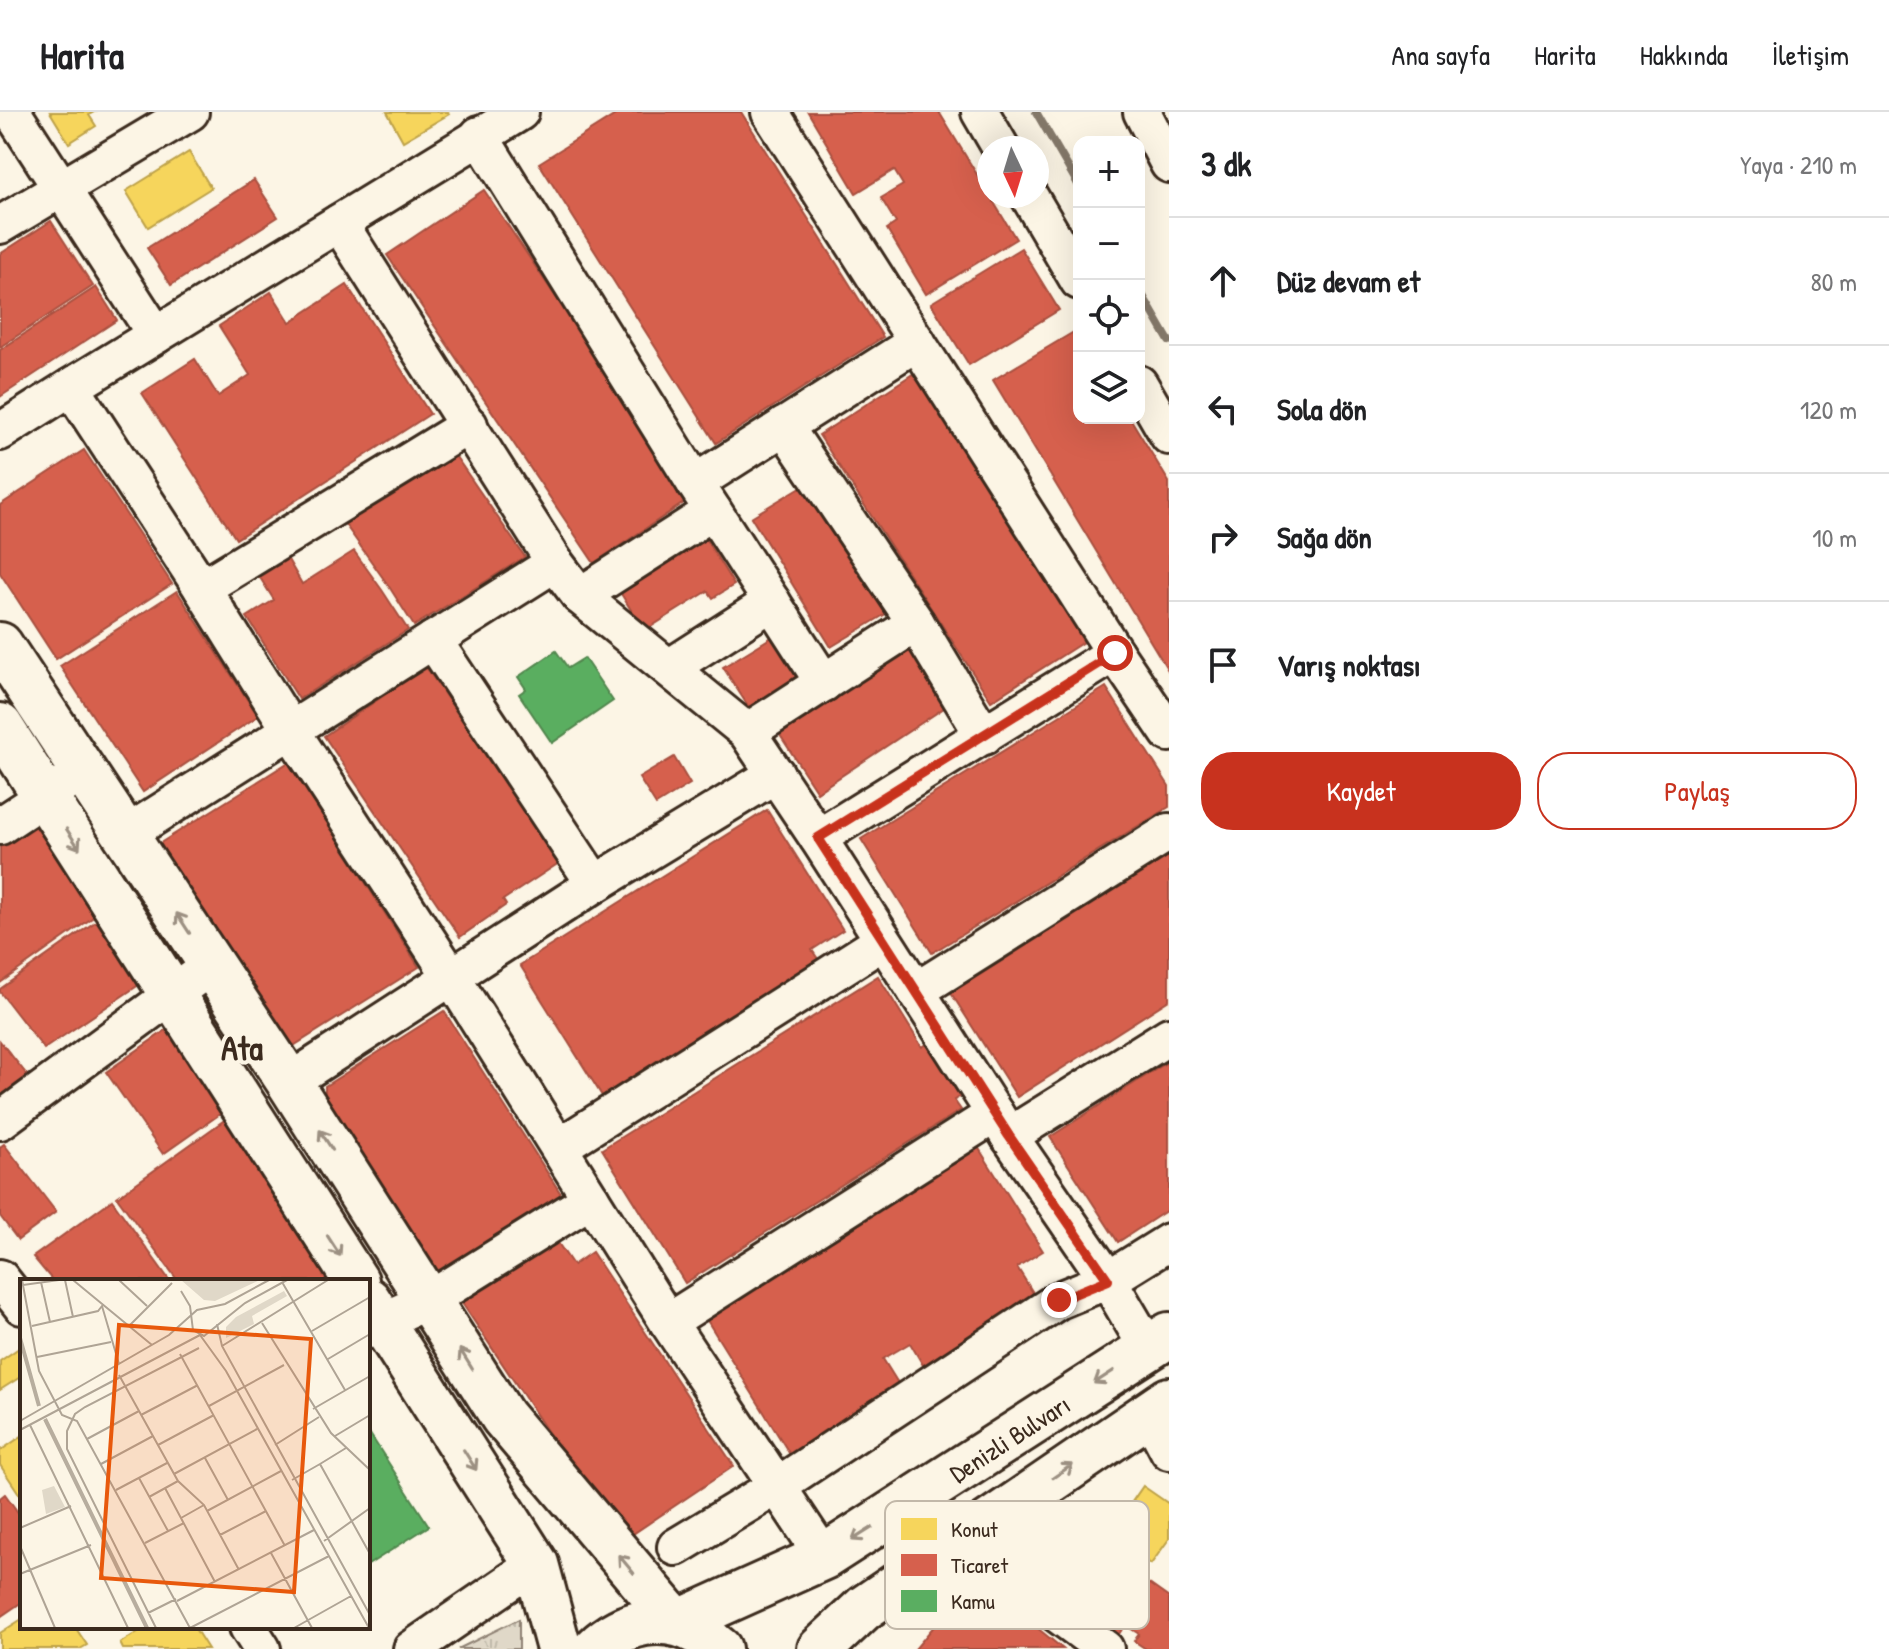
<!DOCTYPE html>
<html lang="tr">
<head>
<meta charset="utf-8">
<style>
	:root { --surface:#fff; --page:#f2f2f2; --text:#202124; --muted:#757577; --line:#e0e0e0; --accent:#c8321e }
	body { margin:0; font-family:"Patrick Hand",sans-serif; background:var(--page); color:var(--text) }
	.controls { position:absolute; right:24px; top:24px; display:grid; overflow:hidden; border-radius:16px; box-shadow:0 8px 32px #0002 }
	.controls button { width:72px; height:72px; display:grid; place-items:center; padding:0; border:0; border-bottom:2px solid var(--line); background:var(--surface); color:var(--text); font:40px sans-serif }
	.compass { position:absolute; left:977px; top:24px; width:72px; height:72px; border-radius:50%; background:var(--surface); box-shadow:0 8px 32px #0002; rotate:176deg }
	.stop { position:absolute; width:24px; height:24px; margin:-18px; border:6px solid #c8321e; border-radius:50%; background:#fff }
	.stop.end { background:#c8321e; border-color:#fff; box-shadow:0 2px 8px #0008 }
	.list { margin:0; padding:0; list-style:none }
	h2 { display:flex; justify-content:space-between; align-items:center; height:104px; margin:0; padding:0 32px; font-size:34px }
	h2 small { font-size:26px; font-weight:400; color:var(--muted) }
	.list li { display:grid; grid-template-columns:52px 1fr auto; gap:24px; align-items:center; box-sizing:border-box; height:128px; padding:0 32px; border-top:2px solid var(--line) }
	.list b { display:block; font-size:30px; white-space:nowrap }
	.list em { font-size:26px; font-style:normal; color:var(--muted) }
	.actions { display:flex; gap:16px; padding:24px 32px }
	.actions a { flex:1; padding:18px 0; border:2px solid var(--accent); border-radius:32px; text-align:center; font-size:28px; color:var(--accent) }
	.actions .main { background:var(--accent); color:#fff }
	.icon { flex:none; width:44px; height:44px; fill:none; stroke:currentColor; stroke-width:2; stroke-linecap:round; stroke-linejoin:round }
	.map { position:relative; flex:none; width:1169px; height:1537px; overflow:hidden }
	header { display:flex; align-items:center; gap:48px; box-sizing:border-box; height:112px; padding:0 40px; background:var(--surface); border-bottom:2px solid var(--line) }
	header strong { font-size:38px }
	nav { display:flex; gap:44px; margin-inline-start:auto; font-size:28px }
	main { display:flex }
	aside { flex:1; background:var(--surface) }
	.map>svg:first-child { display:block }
	.park { fill:url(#park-tufts); stroke:#8e8173; stroke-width:2 }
	.homes { fill:#f6d55c; stroke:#bea249; stroke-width:2 }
	.shops { fill:#d6604d; stroke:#a8503f; stroke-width:2 }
	.public { fill:#5aae61; stroke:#51864d; stroke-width:2 }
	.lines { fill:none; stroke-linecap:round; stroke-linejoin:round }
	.stream { stroke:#85796b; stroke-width:8 }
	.minor-casing { stroke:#3b2a1e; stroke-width:42 }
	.major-casing { stroke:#3b2a1e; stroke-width:50 }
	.highway-casing { stroke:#3b2a1e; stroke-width:50 }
	.minor { stroke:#fcf5e5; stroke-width:36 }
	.major { stroke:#fcf5e5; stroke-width:44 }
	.highway { stroke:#fcf5e5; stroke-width:44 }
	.oneway { stroke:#9c9082 }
	.route { stroke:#c8321e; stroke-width:10 }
	.labels { text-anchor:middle; stroke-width:8; stroke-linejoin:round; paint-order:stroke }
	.street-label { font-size:26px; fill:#3b2a1e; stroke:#fcf5e5 }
	.district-label { font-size:34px; font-weight:bold; fill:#3b2a1e; stroke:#fcf5e5 }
	.inset-river { fill:none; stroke:#b7ad9e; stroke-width:4 }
	.inset-road { fill:none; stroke:#afa495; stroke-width:2 }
	.view { fill:#e8590c; fill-opacity:0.15; stroke:#e8590c; stroke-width:4 }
	.inset-edge { fill:none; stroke:#3b2a1e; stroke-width:4 }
	.key { fill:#fcf5e5; stroke:#c2b8a9; stroke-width:2 }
	.key-label { font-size:22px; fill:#3b2a1e }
</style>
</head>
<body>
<header>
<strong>Harita</strong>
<nav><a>Ana sayfa</a><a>Harita</a><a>Hakkında</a><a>İletişim</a></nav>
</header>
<main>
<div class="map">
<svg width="1169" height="1537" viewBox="0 0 1169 1537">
	<defs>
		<pattern id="park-tufts" width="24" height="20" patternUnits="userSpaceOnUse" patternTransform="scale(2)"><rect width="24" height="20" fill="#e0d8c8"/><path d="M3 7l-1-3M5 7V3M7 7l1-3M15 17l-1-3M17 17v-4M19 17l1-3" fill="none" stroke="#c1baab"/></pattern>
	</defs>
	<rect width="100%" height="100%" fill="#fcf5e5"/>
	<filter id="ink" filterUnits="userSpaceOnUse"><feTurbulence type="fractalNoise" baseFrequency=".0125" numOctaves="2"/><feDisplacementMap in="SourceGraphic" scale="16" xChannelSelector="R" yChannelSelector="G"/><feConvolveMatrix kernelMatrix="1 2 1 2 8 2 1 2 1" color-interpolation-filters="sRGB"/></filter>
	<g filter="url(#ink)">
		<polygon class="park" points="519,1507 519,1537 458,1537"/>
		<g class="homes">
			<polygon points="50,0 94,0 89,3 96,14 69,31"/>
			<polygon points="387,0 448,0 449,2 403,29"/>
			<polygon points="189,40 211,76 148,115 126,79"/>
			<polygon points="22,1234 22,1264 0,1278 0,1249"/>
			<polygon points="22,1324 22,1386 0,1353 0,1339"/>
			<polygon points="1143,1374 1169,1392 1169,1427 1151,1452 1109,1423"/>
			<polygon points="22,1507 22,1515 75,1515 87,1533 80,1537 0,1537 0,1521"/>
			<polygon points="146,1515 194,1515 208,1537 123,1537 120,1531"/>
		</g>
		<g class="shops">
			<polygon points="620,0 741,0 883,225 716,331 539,51"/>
			<polygon points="808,0 939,0 1016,127 926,182 887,117 896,111 881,86 903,73 894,58 856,81"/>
			<polygon points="254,68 278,105 171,173 147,136"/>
			<polygon points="484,78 691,386 594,451 387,143"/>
			<polygon points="51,109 93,174 0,235 0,142"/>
			<polygon points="1021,136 1059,198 969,253 931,191"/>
			<polygon points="347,173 430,302 236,427 142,281 195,247 218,284 250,263 219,214 271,180 290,210"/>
			<polygon points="96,175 117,208 0,285 0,238"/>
			<polygon points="1077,218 1079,221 1079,306 1130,306 1169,370 1169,560 993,268"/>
			<polygon points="919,258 1091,525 991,589 819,323"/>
			<polygon points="84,338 172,472 56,547 0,461 0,393"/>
			<polygon points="454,342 525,445 414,514 388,473 344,411"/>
			<polygon points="809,370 889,500 831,535 751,405"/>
			<polygon points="705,426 734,473 713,486 708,479 644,519 620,480"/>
			<polygon points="354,439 382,478 408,518 299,587 247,505 274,488 259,464 287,446 302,472"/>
			<polygon points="177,479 258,604 143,680 60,554"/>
			<polygon points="777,522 802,564 750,597 723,555"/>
			<polygon points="910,537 947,594 817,680 780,623"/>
			<polygon points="426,555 559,751 503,788 506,793 460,825 324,624"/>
			<polygon points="1106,575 1169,674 1169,695 932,841 861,727"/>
			<polygon points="674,645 690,672 656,693 639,666"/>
			<polygon points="289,650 419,855 287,938 157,733"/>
			<polygon points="767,698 843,818 812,838 820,850 604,987 520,853"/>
			<polygon points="48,702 109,794 0,871 0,735"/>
			<polygon points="1169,743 1169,888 1017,985 951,881"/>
			<polygon points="112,798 155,862 44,937 0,880 0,877"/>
			<polygon points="878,864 922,935 937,926 970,979 954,988 961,998 685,1171 602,1037"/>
			<polygon points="444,899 561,1082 432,1164 325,985 325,974"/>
			<polygon points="172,914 230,995 163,1042 106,960"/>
			<polygon points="0,929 28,964 0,984"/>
			<polygon points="1169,949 1169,1097 1118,1130 1050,1025"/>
			<polygon points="233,1002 351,1169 178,1169 117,1085"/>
			<polygon points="4,1032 56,1100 18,1128 0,1104 0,1035"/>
			<polygon points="978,1035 1043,1139 1017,1155 1035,1184 923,1253 910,1231 883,1247 901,1276 791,1344 705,1205"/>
			<polygon points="112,1088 170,1169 53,1169 33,1145"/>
			<polygon points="556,1128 573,1153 592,1140 734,1354 621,1430 462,1191"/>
			<polygon points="5,1382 22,1406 22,1490 0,1505 0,1386"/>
			<polygon points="1080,1423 1169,1486 1169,1537 1146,1537 1134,1529 1139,1522 1125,1513 1119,1522 1108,1515 1113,1508 1102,1500 1098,1507 1041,1467 1046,1460 1051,1463"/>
			<polygon points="975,1465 1063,1537 915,1537"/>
		</g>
		<g class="public">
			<polygon points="556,539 568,556 584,546 613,589 552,631 519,582 526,577 518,565"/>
			<polygon points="368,1319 429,1414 368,1453"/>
		</g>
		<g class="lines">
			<g class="stream">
				<polyline points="1036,0 1079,74"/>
				<polyline points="1139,177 1169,229"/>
			</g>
			<g class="minor-casing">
				<g id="minor">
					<polyline points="12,0 156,223"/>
					<polyline points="770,0 1115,541 1169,621"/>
					<polyline points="980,0 1001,36"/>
					<polyline points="1142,0 1169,52"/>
					<polyline points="479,23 695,371 824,571"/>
					<polyline points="1029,84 1079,169"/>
					<polyline points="339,111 555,451 580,484 747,620 818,726 1009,1024 1108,1168 1148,1236"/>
					<polyline points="0,113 190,0"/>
					<polyline points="1139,272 1169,324"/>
					<polyline points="71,275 202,476 290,617 451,864 668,1210 824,1445"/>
					<polyline points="784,314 916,511 984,624"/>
					<polyline points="0,320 71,275 520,0"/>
					<polyline points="695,371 917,230"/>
					<polyline points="202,476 469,313"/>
					<polyline points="580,484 713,399"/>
					<polyline points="433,528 595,772"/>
					<polyline points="669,556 772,490"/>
					<polyline points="747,620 916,511"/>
					<polyline points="0,714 68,669"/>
					<polyline points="125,723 555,451"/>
					<polyline points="818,726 1115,541"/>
					<polyline points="916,879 1169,720"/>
					<polyline points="289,970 595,772 776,662"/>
					<polyline points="0,1009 211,854"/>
					<polyline points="1009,1024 1169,924"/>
					<polyline points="559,1035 883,829"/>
					<polyline points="0,1166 22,1194"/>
					<polyline points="668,1210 995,1002"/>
					<polyline points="368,1218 382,1209 429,1188 591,1087"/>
					<polyline points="1149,1301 1169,1339"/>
					<polyline points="960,1430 1105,1537"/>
					<polyline points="676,1435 777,1374 1059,1188 1108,1168 1169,1130"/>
					<polyline points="248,1515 262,1537"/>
					<polyline points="412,1537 536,1452"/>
				</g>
			</g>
			<g class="major-casing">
				<g id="major">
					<polyline points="0,533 289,970 503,1305 677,1511"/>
					<polyline points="0,614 356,1169"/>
					<polyline points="368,1188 536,1452 559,1537"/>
				</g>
			</g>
			<g class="highway-casing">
				<g id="highway">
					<polyline points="677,1511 824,1445 1169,1223"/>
					<path d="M595 1537C624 1509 663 1501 699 1521 706 1525 712 1532 719 1537"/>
					<polyline points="820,1537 864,1496 1169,1288"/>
				</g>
			</g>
			<use href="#minor" class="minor"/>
			<use href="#major" class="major"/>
			<use href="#highway" class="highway"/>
		</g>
		<defs><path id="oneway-shaft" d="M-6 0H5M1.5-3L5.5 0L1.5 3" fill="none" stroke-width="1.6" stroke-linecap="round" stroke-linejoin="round" transform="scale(2)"/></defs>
		<g class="oneway">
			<use href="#oneway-shaft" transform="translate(73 727) rotate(57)"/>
			<use href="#oneway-shaft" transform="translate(183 811) rotate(-123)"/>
			<use href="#oneway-shaft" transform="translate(326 1028) rotate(-123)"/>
			<use href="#oneway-shaft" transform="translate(334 1134) rotate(57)"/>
			<use href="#oneway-shaft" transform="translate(466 1247) rotate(-122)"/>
			<use href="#oneway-shaft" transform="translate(1104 1265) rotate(147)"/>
			<use href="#oneway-shaft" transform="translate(470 1348) rotate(58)"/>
			<use href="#oneway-shaft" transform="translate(1063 1359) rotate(-34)"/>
			<use href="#oneway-shaft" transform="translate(862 1422) rotate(148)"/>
			<use href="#oneway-shaft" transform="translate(626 1452) rotate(-130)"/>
		</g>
	</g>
	<g class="lines" filter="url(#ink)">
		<polyline class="route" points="1059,1188 1108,1168 1009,1024 818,726 1115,541"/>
	</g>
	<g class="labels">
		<g class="street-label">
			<text transform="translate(1010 1327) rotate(-33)" y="9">Denizli Bulvarı</text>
		</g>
		<g class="district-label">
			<text x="242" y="948">Ata</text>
		</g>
	</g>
	<g transform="translate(20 1167)">
		<rect width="350" height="350" fill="#fcf5e5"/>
		<path d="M161 1H240L195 22 184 21ZM264 12 267 17 232 37 234 45 206 59V48L216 38ZM34 207 45 228 26 235 22 211Z" fill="#e0d8c8"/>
		<path class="inset-river" d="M0 59 19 127M25 140 127 349"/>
		<path class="inset-road" d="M2 1 19 92 42 136 57 142 170 349M45 1 53 38M53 1 132 66M99 1 127 27M21 3 30 43M262 3 325 111M3 6 39 1M161 12 170 27 173 51 184 57 225 24 267 1M242 44 311 154 350 191M197 45 202 67 350 336M12 47 78 32 82 27 99 85M109 47 152 4M292 52 350 18M180 56 206 92 349 349M202 67 308 1M160 75 265 267M17 78 91 63M308 80 350 55M99 96 158 202 184 226 219 291M189 127 264 86M293 130 350 97M121 136 178 106M0 142 149 56 177 31 205 25 249 1M10 146 108 349M0 151 180 56M315 157 350 136M67 160 119 132M138 166 194 136M255 166 299 138M326 169 300 185 350 275M185 179 208 221M81 185 133 157M154 195 237 150M119 199 148 252M272 201 300 185M145 209 195 303M96 211 147 184M129 218 158 202M187 232 261 192M161 239 184 226M0 249 51 227M200 256 246 232M304 262 350 229M125 264 164 244M0 267 35 349M251 274 292 349M0 295 71 266M157 322 294 251M128 334 156 320M136 349 47 170V152L55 135 65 128 179 69M170 349 309 277M274 349 331 317"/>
		<path class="view" d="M99 46 291 60 274 313 81 299Z"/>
		<rect width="350" height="350" class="inset-edge"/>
	</g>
	<rect x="885" y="1389" width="264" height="128" rx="12" class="key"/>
	<rect x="901" y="1406" width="36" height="22" fill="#f6d55c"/>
	<rect x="901" y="1442" width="36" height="22" fill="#d6604d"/>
	<rect x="901" y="1478" width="36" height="22" fill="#5aae61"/>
	<g class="key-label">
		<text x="951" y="1425">Konut</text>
		<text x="951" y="1461">Ticaret</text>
		<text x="951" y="1497">Kamu</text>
	</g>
</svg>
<div class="controls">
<button>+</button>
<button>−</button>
<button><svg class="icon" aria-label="locate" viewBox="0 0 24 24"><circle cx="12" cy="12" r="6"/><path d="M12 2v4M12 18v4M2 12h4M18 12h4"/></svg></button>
<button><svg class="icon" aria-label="layers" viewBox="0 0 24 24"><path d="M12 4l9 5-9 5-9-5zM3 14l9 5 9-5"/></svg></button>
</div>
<svg class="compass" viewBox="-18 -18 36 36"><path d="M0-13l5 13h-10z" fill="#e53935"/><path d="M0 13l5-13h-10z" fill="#757577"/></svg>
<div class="stop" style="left:1115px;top:541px"></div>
<div class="stop end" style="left:1059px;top:1188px"></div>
</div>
<aside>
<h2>3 dk<small>Yaya · 210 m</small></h2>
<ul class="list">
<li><svg class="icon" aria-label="ahead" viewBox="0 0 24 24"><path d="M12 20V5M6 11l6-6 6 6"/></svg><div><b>Düz devam et</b></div><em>80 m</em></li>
<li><svg class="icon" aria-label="left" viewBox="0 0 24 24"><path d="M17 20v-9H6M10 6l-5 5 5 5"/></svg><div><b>Sola dön</b></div><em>120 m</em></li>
<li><svg class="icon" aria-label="right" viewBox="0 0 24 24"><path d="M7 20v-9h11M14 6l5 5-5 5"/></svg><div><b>Sağa dön</b></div><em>10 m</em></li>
<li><svg class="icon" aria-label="arrive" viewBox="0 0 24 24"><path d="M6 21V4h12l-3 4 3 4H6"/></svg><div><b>Varış noktası</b></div></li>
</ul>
<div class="actions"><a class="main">Kaydet</a><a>Paylaş</a></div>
</aside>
</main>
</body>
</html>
